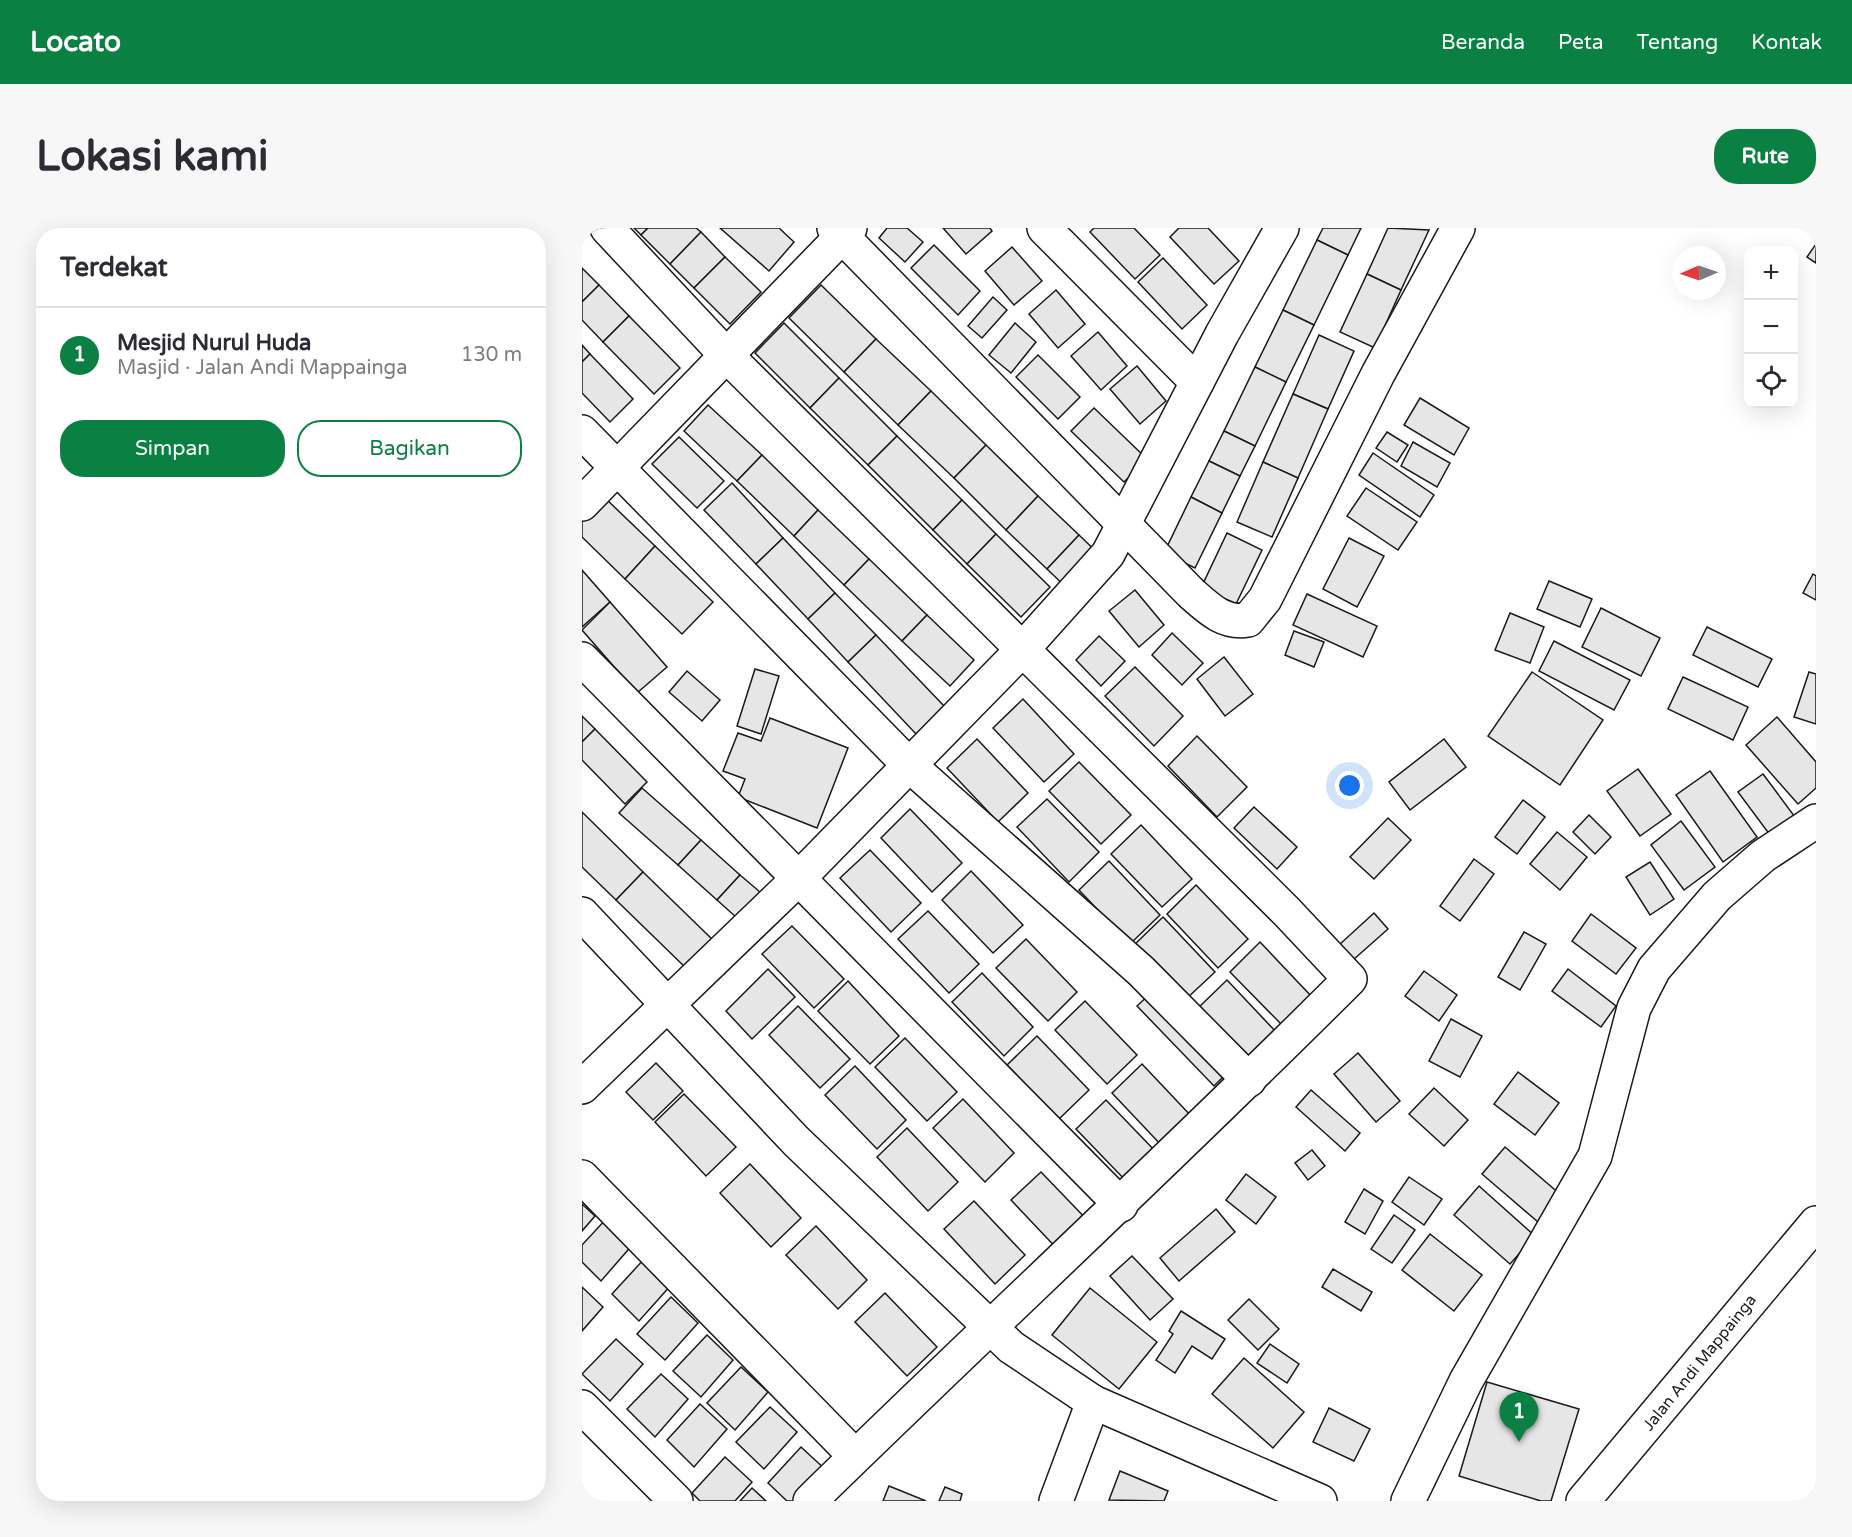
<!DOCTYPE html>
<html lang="id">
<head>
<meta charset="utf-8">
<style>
	:root { --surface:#fff; --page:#f7f7f7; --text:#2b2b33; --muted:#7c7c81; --line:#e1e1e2; --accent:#0b8043 }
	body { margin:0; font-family:"Varela Round",sans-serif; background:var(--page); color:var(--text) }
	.controls { position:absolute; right:18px; top:18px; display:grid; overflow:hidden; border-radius:12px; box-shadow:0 6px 24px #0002 }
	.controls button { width:54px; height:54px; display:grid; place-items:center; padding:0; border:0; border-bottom:2px solid var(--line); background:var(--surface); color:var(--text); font:30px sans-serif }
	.compass { position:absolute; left:1090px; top:18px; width:54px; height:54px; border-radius:50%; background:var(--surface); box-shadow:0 6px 24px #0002; rotate:268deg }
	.you { position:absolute; left:768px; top:558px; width:21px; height:21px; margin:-15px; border:4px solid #fff; border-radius:50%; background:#1a73e8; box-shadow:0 0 0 9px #1a73e833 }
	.badge { display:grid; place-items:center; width:39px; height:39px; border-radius:50%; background:var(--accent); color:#fff; font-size:20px; font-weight:700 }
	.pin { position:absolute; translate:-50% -50px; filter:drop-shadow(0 2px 3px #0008) }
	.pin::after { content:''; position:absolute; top:32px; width:21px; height:18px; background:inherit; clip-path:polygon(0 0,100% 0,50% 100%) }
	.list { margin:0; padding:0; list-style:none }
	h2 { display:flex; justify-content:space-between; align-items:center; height:78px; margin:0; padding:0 24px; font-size:26px }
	h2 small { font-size:20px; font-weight:400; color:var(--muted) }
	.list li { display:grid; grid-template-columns:39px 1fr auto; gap:18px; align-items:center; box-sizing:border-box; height:96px; padding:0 24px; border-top:2px solid var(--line) }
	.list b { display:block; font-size:22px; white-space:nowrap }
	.list p { margin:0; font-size:20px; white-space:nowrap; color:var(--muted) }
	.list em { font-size:20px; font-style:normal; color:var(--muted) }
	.actions { display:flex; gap:12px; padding:18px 24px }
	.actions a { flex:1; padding:14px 0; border:2px solid var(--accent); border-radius:24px; text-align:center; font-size:21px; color:var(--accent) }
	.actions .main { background:var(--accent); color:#fff }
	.icon { flex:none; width:33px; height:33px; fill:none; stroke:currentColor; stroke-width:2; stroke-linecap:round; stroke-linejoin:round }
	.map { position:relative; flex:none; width:1234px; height:1273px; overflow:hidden; border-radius:24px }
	header { display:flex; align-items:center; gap:36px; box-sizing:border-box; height:84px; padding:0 30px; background:var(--accent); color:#fff }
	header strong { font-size:28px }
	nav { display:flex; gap:33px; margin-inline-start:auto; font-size:21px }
	.intro { display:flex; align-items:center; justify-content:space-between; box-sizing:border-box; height:144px; padding:0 36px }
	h1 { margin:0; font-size:42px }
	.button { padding:15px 27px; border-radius:24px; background:var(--accent); color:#fff; font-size:21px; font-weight:700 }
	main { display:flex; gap:36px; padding:0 36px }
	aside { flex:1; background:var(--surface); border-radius:24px; box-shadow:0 6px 24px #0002 }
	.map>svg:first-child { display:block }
	.building { fill:#e6e6e6; stroke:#1a1a1a; stroke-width:1.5 }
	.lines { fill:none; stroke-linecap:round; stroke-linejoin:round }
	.minor-casing { stroke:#1a1a1a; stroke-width:36 }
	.major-casing { stroke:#1a1a1a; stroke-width:36 }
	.minor { stroke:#fff; stroke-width:33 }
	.major { stroke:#fff; stroke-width:33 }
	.labels { text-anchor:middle; stroke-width:4.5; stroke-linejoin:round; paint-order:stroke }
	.street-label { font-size:16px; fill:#1a1a1a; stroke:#fff }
</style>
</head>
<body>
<header>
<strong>Locato</strong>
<nav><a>Beranda</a><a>Peta</a><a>Tentang</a><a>Kontak</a></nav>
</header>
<div class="intro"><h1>Lokasi kami</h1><a class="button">Rute</a></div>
<main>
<aside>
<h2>Terdekat<small></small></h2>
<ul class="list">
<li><span class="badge">1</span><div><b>Mesjid Nurul Huda</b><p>Masjid · Jalan Andi Mappainga</p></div><em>130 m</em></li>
</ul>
<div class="actions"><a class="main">Simpan</a><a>Bagikan</a></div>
</aside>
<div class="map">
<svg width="1234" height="1273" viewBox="0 0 1234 1273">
	<rect width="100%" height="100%" fill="#fff"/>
	<g class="building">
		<polygon points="52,0 66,0 59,7"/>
		<polygon points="66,0 114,0 119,4 88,36 59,7"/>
		<polygon points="138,0 197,0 212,14 187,43"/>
		<polygon points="305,0 325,0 341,14 323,34 297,10"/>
		<polygon points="361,0 408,0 410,3 384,26"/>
		<polygon points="512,0 552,0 578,27 553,51 508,4"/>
		<polygon points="597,0 626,0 657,33 632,56 588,9"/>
		<polygon points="741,0 779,0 766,27 735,12"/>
		<polygon points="806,0 847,2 819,62 785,46"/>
		<polygon points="119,4 143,29 112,60 88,36"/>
		<polygon points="735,12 766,27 732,97 701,82"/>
		<polygon points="1234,16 1234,35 1225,29"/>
		<polygon points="352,17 398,63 376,87 329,40"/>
		<polygon points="430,19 460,53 432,77 403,43"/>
		<polygon points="143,29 179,64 148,96 112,60"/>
		<polygon points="581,30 625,77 600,101 556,54"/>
		<polygon points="0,40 17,57 0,74"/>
		<polygon points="785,46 819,62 793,120 758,104"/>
		<polygon points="17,57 47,88 21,114 0,92 0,74"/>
		<polygon points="239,57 294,111 262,144 207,90"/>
		<polygon points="474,62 503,96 476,120 447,86"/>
		<polygon points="411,69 425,82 400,110 386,98"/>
		<polygon points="701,82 732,97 704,154 673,139"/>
		<polygon points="47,88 98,140 72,166 21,114"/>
		<polygon points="202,95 257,150 228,180 173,125"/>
		<polygon points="433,95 454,114 429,145 407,127"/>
		<polygon points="516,104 545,138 519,162 489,128"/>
		<polygon points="737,107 772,123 746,181 711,166"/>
		<polygon points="294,111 349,163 316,197 262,144"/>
		<polygon points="0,117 8,126 0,134"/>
		<polygon points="8,126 51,171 28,194 0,165 0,134"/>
		<polygon points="456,127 498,169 476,191 434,149"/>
		<polygon points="555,138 584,173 558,196 528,161"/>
		<polygon points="673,139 704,154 673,218 642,203"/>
		<polygon points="257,150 315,208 286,237 228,180"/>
		<polygon points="349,163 404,217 372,250 316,197"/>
		<polygon points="711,166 746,181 716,250 681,234"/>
		<polygon points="838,170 887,200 872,227 822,197"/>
		<polygon points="126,177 180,227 155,253 102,203"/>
		<polygon points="512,180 565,231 542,254 489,203"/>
		<polygon points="642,203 673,218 658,248 627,233"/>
		<polygon points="805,204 826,217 815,234 794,220"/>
		<polygon points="315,208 380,272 351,302 286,237"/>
		<polygon points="97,209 142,253 115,280 70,236"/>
		<polygon points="831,214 868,235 855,259 819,238"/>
		<polygon points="404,217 456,268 424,302 372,250"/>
		<polygon points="791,225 852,267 838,289 777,247"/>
		<polygon points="180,227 236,282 212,308 155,253"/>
		<polygon points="627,233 658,248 640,285 609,269"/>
		<polygon points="681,234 716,250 690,309 655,294"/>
		<polygon points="150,255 201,310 174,336 122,282"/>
		<polygon points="784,260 835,294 816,322 765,288"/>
		<polygon points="456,268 497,307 465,341 424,302"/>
		<polygon points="22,269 73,318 43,351 0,309 0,292"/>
		<polygon points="609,269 640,285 613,340 582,325"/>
		<polygon points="380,272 414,306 385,336 351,302"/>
		<polygon points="236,282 287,331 262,357 212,308"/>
		<polygon points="645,305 680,322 654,376 619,360"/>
		<polygon points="414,306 468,359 439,389 385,336"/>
		<polygon points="497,307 520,329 488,363 465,341"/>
		<polygon points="201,310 253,365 226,391 174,336"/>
		<polygon points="767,310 802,328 775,379 741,361"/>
		<polygon points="73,318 131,374 100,406 43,351"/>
		<polygon points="287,331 345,387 320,413 262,357"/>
		<polygon points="0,342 28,374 0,399"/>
		<polygon points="1231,346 1234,348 1234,372 1221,365"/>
		<polygon points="967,353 1010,371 998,399 955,381"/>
		<polygon points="553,362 582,397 557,419 527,383"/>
		<polygon points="253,365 294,407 266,434 226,391"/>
		<polygon points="725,366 795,398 781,429 711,397"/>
		<polygon points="28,374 85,439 55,465 0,402"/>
		<polygon points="1019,380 1078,410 1059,448 1000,419"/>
		<polygon points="928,385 962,399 948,435 913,422"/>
		<polygon points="345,387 392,432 368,458 320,413"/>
		<polygon points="1125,399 1190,431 1176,459 1111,427"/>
		<polygon points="712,403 742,414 732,439 703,427"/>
		<polygon points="590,405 621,435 600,457 570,427"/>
		<polygon points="294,407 363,479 335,507 266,434"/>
		<polygon points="517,408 543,433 519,458 494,432"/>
		<polygon points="972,413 1048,452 1032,482 957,443"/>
		<polygon points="642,429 671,466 643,488 615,451"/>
		<polygon points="553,439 601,488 572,518 523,468"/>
		<polygon points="173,441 197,448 179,506 155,498"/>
		<polygon points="105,443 138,472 120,493 87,464"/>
		<polygon points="950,444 1021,492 978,557 906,508"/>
		<polygon points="1227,444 1234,446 1234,496 1212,489"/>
		<polygon points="1101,449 1166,479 1151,512 1086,481"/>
		<polygon points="441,471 492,526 462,554 411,500"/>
		<polygon points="0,488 13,501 0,514"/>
		<polygon points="1195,489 1234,534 1234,560 1216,576 1164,517"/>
		<polygon points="188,490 266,520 235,600 156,569 163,551 141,543 156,505 179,513"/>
		<polygon points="13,501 65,554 43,576 0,532 0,514"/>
		<polygon points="615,508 665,559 635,589 586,538"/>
		<polygon points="395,511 446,565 416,594 365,540"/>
		<polygon points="862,511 884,539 828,582 807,554"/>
		<polygon points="497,534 549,587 519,616 467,563"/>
		<polygon points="1056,541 1089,586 1058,608 1025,563"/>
		<polygon points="1128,543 1175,609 1141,634 1094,567"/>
		<polygon points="1181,546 1213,589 1188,607 1156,564"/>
		<polygon points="60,560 119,612 96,637 37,585"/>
		<polygon points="465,571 517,624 487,654 435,599"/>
		<polygon points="941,572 963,589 935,626 913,609"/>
		<polygon points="672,579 715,619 695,641 652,600"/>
		<polygon points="328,581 380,635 350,664 299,610"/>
		<polygon points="0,584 61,644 34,672 0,639"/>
		<polygon points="1007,587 1029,609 1013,626 991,604"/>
		<polygon points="806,590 829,612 792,651 768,629"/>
		<polygon points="1099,593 1133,639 1102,662 1069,617"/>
		<polygon points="559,597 610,651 580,679 529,626"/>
		<polygon points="975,604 1005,629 978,662 948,636"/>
		<polygon points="119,612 158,647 135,672 96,637"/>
		<polygon points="288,622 339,675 309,704 258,650"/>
		<polygon points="892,631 912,646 878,693 858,678"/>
		<polygon points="527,633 578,687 548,716 497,662"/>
		<polygon points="1068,634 1092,671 1068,687 1044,649"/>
		<polygon points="389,643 441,697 411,725 360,672"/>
		<polygon points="61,644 133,714 106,742 34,672"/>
		<polygon points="158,647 178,664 155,690 135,672"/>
		<polygon points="614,657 666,711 636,740 585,686"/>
		<polygon points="346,683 397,736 367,765 316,711"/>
		<polygon points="792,685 806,701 771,732 757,717"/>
		<polygon points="1009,686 1054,720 1034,746 990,713"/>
		<polygon points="581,689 633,744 603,772 551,718"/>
		<polygon points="210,698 262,751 232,780 180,726"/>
		<polygon points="942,704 964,716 938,762 916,749"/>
		<polygon points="444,711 495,764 466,793 414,740"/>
		<polygon points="678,714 730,769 700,797 648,744"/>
		<polygon points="186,741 213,769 170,811 144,783"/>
		<polygon points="986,741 1034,778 1019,799 970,763"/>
		<polygon points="842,743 875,767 857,793 823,768"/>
		<polygon points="400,745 451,799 422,828 370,774"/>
		<polygon points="645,752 696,806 666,835 615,781"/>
		<polygon points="266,753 317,808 288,836 236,783"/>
		<polygon points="571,763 647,843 632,858 555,778"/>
		<polygon points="503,773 555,827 525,856 473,802"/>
		<polygon points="216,778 268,831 238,860 187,807"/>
		<polygon points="869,791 900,808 878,849 847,833"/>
		<polygon points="455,808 507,862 477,891 425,837"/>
		<polygon points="323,810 375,864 345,893 293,839"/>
		<polygon points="776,825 818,873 794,894 752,846"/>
		<polygon points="74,835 101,863 71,892 44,864"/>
		<polygon points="560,836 611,890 581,919 530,865"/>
		<polygon points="273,838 324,892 295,921 243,867"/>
		<polygon points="936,844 977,875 953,907 912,876"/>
		<polygon points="852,860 886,892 862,918 827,886"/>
		<polygon points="729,862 778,905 763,923 714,879"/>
		<polygon points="102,866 154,919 124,948 73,894"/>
		<polygon points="381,871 432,925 403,954 351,900"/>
		<polygon points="524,872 576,926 546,955 494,901"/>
		<polygon points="325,900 376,954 346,983 295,929"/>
		<polygon points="923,919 979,967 956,994 900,946"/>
		<polygon points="730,922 743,938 726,952 713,935"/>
		<polygon points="168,936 219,990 189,1019 138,965"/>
		<polygon points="459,944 510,997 481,1027 429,972"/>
		<polygon points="664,946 694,969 674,996 644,972"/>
		<polygon points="827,949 860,971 842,997 810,974"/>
		<polygon points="897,958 953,1008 928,1036 872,987"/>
		<polygon points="782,961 801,973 783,1006 763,994"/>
		<polygon points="392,973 443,1027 413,1056 362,1001"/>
		<polygon points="0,976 13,988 0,1003"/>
		<polygon points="634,981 653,1004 597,1053 578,1030"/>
		<polygon points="812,987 833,1002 810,1035 789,1021"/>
		<polygon points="25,990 52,1015 19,1053 0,1034 0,1017"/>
		<polygon points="234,998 285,1052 256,1081 204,1027"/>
		<polygon points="848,1006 900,1047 872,1083 820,1042"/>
		<polygon points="550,1028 591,1071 568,1092 528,1048"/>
		<polygon points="63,1030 90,1056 57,1093 30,1066"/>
		<polygon points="751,1041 790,1064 779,1083 740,1059"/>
		<polygon points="0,1059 21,1079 0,1103"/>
		<polygon points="508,1060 575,1114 537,1161 470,1107"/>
		<polygon points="303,1065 355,1119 325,1148 273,1094"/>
		<polygon points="89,1069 116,1095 83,1132 55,1106"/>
		<polygon points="667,1071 697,1101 676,1122 646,1092"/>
		<polygon points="599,1083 643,1111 630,1131 610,1118 593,1145 574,1132 591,1106 587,1103"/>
		<polygon points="125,1107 151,1132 119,1169 91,1143"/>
		<polygon points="34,1111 61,1136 28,1173 0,1146"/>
		<polygon points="688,1116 717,1136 705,1155 675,1135"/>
		<polygon points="662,1130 722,1184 691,1220 630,1166"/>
		<polygon points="159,1139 186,1164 153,1202 125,1175"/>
		<polygon points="79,1146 106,1171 73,1209 45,1181"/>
		<polygon points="905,1154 997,1181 969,1273 959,1273 877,1248"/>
		<polygon points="118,1176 145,1201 112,1239 85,1212"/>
		<polygon points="188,1179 215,1204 182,1241 154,1214"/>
		<polygon points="747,1180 788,1201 772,1233 731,1214"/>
		<polygon points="219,1219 246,1244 221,1273 205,1273 186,1255"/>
		<polygon points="143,1229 170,1254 153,1273 118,1273 110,1265"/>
		<polygon points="538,1243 586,1263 582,1273 527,1272"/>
		<polygon points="307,1258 344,1273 301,1273"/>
		<polygon points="363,1259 380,1266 378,1273 357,1273"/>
		<polygon points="170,1260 184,1273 158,1273"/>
	</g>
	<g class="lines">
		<g class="minor-casing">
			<g id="minor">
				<path d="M25 0 143 126 705 684 768 751C591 928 407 1098 228 1273"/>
				<path d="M252 0 609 365C627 381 642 396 666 392L683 371 796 146 876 0"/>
				<polyline points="462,0 615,154"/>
				<polyline points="0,204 326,536 559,743 667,852"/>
				<polyline points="0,276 268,0"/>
				<polyline points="0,431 539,977"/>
				<polyline points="0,686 214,913 429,1119 511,1174 738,1273"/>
				<polyline points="0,859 217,650 439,423 526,326 640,106 700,0"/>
				<polyline points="0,949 273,1228"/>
				<polyline points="0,1179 94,1273"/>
				<polyline points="474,1273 511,1174"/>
				<polyline points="826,1273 884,1153 1013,928 1052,780 1072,741 1135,668 1181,628 1234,593"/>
			</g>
		</g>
		<g class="major-casing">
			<polyline id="major" points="1001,1273 1234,995"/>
		</g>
		<use href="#minor" class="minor"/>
		<use href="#major" class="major"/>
	</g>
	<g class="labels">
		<g class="street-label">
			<text transform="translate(1117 1134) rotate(-51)" y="6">Jalan Andi Mappainga</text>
		</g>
	</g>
</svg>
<div class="controls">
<button>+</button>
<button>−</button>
<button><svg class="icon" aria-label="locate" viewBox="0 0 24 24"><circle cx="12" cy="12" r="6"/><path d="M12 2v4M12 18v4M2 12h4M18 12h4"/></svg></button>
</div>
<svg class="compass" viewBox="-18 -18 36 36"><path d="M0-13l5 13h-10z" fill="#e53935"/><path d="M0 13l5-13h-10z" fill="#7c7c81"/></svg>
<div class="you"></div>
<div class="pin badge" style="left:937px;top:1214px">1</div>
</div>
</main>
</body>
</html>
